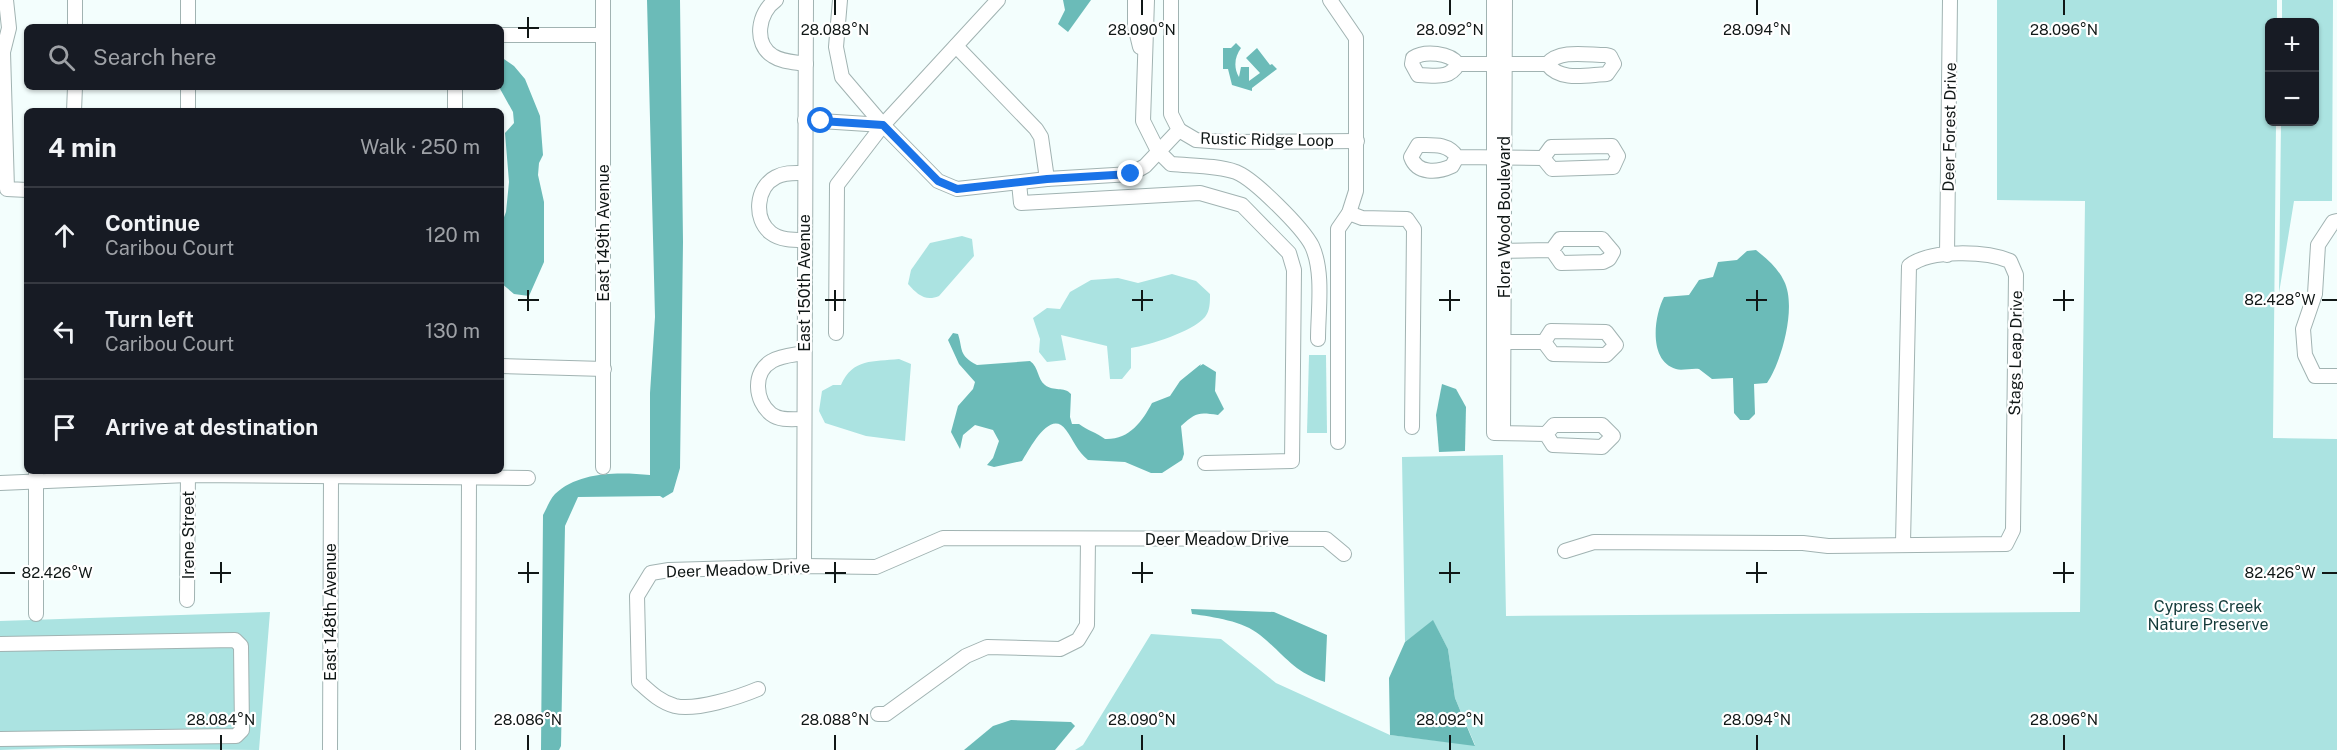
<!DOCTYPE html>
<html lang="en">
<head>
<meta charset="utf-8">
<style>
	:root { --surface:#171b24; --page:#20242c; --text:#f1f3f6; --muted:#9ea1a6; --line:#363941 }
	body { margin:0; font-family:"Public Sans",sans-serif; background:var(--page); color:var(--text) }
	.controls { position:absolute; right:18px; top:18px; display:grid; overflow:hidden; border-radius:9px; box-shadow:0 2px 4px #0004 }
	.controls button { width:54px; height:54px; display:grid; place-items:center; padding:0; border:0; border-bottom:2px solid var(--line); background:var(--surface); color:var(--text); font:30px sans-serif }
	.stop { position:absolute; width:18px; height:18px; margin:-14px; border:4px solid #1a73e8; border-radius:50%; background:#fff }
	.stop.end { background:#1a73e8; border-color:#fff; box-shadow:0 2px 6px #0008 }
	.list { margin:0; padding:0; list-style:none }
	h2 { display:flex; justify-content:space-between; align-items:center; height:78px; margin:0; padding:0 24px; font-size:26px }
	h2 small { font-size:20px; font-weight:400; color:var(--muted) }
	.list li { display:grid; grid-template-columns:39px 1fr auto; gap:18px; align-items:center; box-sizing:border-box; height:96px; padding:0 24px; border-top:2px solid var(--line) }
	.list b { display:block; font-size:22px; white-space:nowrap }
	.list p { margin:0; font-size:20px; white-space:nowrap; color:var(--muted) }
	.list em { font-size:20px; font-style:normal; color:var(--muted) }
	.icon { flex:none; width:33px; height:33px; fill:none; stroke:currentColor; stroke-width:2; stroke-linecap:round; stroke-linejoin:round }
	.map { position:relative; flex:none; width:2337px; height:750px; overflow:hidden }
	.search { position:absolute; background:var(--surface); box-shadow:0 2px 4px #0004; left:24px; top:24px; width:480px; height:66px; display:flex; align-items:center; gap:15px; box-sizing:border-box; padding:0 21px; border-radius:9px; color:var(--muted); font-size:22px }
	.panel { position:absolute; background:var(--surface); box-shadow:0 2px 4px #0004; left:24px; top:108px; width:480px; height:366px; border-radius:9px }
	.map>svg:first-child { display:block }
	.green { fill:#abe3e1 }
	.water { fill:#6bbbb8 }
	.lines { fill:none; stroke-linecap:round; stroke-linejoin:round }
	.minor-casing { stroke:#a1b3b2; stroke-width:16 }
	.minor { stroke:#fff; stroke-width:14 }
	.route { stroke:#1a73e8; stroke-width:8 }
	.ticks { fill:none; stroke:#101716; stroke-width:2 }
	.labels { text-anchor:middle; stroke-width:4.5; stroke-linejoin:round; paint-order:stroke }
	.street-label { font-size:16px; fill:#101716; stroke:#fff }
	.park-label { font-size:16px; fill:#143b3a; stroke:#fff }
	.ticks-label { font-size:15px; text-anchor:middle; fill:#101716; stroke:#fff; stroke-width:4.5; stroke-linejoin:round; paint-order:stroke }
</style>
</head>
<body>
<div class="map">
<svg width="2337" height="750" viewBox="0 0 2337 750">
	<rect width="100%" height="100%" fill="#f3fefd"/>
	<g class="green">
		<polygon points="1997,0 2277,0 2277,22 2270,22 2270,122 2276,122 2273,438 2337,439 2337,750 1075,750 1083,745 1151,634 1221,639 1276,683 1390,735 1475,745 1455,698 1448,649 1433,621 1405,642 1402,457 1503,455 1506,616 2080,612 2085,201 1997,200"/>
		<polygon points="2282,0 2333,0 2332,201 2294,201 2279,293 2281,122 2314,122 2314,22 2282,22"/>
		<path d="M962 236 972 239 974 256 939 296C925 302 917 294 908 284L911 270 930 243Z"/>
		<path d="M1172 274 1196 281 1210 294C1210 302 1210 311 1205 317 1192 332 1150 345 1131 348V368L1122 379H1110L1107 346 1061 335 1066 360 1047 362 1039 352 1040 339 1033 318 1047 308 1060 309 1070 292 1091 280 1118 278 1138 283Z"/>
		<polygon points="1309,355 1326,355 1327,433 1307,433"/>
		<path d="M899 359 911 364 905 441 866 436 825 423 819 411 822 391 833 385H841C853 358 873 362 899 359Z"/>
		<polygon points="270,612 259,750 64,748 0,750 0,621"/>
	</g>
	<g class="water">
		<path d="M647 0H680L683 242 680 468 673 492 663 498 660 496 578 497 565 526 561 746 559 750H541L543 515C547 508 550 499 555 494 579 471 620 472 650 475V393L655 317Z"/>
		<polygon points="1063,0 1091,0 1068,32 1058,24 1065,10"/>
		<path d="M1236 43 1241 48C1235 56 1233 67 1239 77L1241 67H1249V81L1260 73 1246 58 1257 48 1270 65 1272 64 1277 69 1252 88V91L1232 85 1228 69H1223V48H1231Z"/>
		<polygon points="501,57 514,66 525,79 540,116 543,155 539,163 538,175 544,202 544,262 529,296 514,294 501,283 501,225 506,212 509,182 505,133 514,123 513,112 499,87"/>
		<path d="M1756 250C1767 259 1778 268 1784 281 1797 306 1782 361 1767 383L1754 384 1755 414 1749 420H1740L1734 413 1733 378 1712 379 1699 369C1692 368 1681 371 1676 369 1648 361 1654 316 1664 297L1689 295 1699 280 1713 277 1718 262 1737 260 1747 251Z"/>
		<path d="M953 333 958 334C963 349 958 355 977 365L1030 361C1039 367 1037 379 1045 385 1054 392 1064 386 1071 394L1070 417 1072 424H1079C1088 431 1096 432 1105 439 1129 440 1142 422 1152 403L1170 396 1180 381 1201 364 1200 366 1203 364 1216 372 1215 391 1224 409 1218 415C1197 412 1196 413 1181 426L1184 454 1182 460 1162 473H1151L1125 462 1088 460C1077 451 1074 441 1066 430 1050 408 1030 449 1022 461L994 467 987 465 993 458 999 441 993 430 975 425 963 435 960 449 951 432 958 406 973 389 975 382 959 364 948 340Z"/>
		<polygon points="1442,384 1456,389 1466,407 1465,451 1439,452 1436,415"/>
		<path d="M1191 609 1274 612 1327 635 1325 682C1293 672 1284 654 1260 635 1243 621 1214 617 1192 614Z"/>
		<polygon points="1433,620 1448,649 1455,698 1475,746 1390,735 1389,678 1405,642"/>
		<polygon points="1011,720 1071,722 1075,726 1055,750 964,750 993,726"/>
	</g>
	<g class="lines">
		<g class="minor-casing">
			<g id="minor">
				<polyline points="6,0 9,28 3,52 7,189 27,190"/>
				<polyline points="188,0 188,27"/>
				<path d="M776 0C758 12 753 44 773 56 782 62 795 62 806 64"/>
				<polyline points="840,0 836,47 842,77 883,125"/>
				<polyline points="1135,0 1135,26 1140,47"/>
				<path d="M1147 0 1143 121 1158 151 1171 164C1192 166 1216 165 1236 172 1254 179 1303 228 1312 246 1324 272 1318 311 1318 339"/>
				<polyline points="1330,0 1356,38 1356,191 1349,213 1338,229 1338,442"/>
				<polyline points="1494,0 1494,433 1546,434 1554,425 1602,425 1613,436 1602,447 1553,445 1546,434"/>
				<polyline points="75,27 75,0"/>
				<polyline points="501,35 603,35"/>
				<polyline points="956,46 1036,129 1041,137 1047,179"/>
				<path d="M1458 64C1449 80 1435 75 1418 75L1412 64 1413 58C1425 50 1450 53 1458 64H1547C1560 49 1587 55 1606 55L1610 56 1614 64 1607 74C1586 75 1561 82 1547 64"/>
				<polyline points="188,87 188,111"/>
				<polyline points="455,87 455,111"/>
				<polyline points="74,111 75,87"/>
				<polyline points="805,120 883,125 938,181 957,189 1047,179 1131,174 1145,166 1179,130 1171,114 1171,0"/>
				<polyline points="1179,130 1196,140 1224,142 1357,141"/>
				<path d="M1457 157 1452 166C1437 173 1417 174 1411 157L1418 145C1433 145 1448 143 1457 157L1543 158 1551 147 1612 146 1618 156 1613 167 1552 169 1543 158"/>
				<polyline points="1019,183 1021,203 1200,193 1242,205 1289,253 1294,270 1292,461 1205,463"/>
				<polyline points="1349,213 1362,218 1407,219 1414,229 1412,427"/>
				<polyline points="2337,221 2333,222 2318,245 2315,294 2303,329 2305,355 2315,376 2337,376"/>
				<path d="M803 240C793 240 780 240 771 233 753 219 756 187 776 177 785 172 795 173 804 173"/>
				<polyline points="1496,251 1552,250 1560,239 1602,239 1613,252 1609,259 1603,262 1561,263 1552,250"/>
				<polyline points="1947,255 1950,0"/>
				<polyline points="836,333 837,185 883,125 998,0"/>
				<polyline points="1497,342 1544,342 1551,331 1606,332 1616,345 1606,355 1553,354 1544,342"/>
				<polyline points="501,366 604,369"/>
				<path d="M803 419C793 419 780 421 771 414 755 401 752 372 772 361 782 355 794 355 804 353"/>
				<polyline points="1503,433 1505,0"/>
				<polyline points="603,467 603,0"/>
				<polyline points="36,471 36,614"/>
				<polyline points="0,483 188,475 528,478"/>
				<path d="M1565 551 1594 542 1803 543 1828 546 2006 544 2013 530 2016 275 2010 261C1986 251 1930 249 1909 266L1903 543"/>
				<polyline points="804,566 806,0"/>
				<polyline points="187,600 188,471"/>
				<polyline points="0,644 235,640 241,646 242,730 236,736 0,739"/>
				<path d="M758 689C739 697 696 711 675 706 660 702 650 692 639 682L637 596 651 573 669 570 804 566 876 567 943 538 1326 539 1344 554"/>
				<polyline points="878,714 886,714 966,656 987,647 1060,649 1078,640 1087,625 1088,539"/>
				<polyline points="330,750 331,475"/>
				<polyline points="468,750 469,477"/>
			</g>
		</g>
		<use href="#minor" class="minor"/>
	</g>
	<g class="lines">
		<polyline class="route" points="821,121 883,125 938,181 957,189 1047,179 1131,174"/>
	</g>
	<path class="ticks" d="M835 0V15M1142 0V15M1450 0V15M1757 0V15M2064 0V15M528 17V38M518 28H539M528 290V311M835 290V311M1142 290V311M1450 290V311M1757 290V311M2064 290V311M518 300H539M825 300H846M1132 300H1153M1439 300H1460M1746 300H1767M2053 300H2074M2322 300H2337M221 562V583M528 562V583M835 562V583M1142 562V583M1450 562V583M1757 562V583M2064 562V583M0 573H15M210 573H231M518 573H539M825 573H846M1132 573H1153M1439 573H1460M1746 573H1767M2053 573H2074M2322 573H2337M221 735V750M528 735V750M835 735V750M1142 735V750M1450 735V750M1757 735V750M2064 735V750"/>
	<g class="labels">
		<g class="street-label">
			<text transform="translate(1949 127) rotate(-89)" y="6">Deer Forest Drive</text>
			<text transform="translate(1267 139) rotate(1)" y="6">Rustic Ridge Loop</text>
			<text transform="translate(1504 217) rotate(-90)" y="6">Flora Wood Boulevard</text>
			<text transform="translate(603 233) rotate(-90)" y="6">East 149th Avenue</text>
			<text transform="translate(804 283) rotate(-90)" y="6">East 150th Avenue</text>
			<text transform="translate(2015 353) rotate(-89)" y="6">Stags Leap Drive</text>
			<text transform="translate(188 535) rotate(-90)" y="6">Irene Street</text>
			<text x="1217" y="545">Deer Meadow Drive</text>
			<text transform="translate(738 569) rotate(-2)" y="6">Deer Meadow Drive</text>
			<text transform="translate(330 612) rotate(-90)" y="6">East 148th Avenue</text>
		</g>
		<g class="park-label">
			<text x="2208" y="612">Cypress Creek<tspan x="2208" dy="18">Nature Preserve</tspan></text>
		</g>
	</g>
	<g class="ticks-label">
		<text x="835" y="35">28.088°N</text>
		<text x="1142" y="35">28.090°N</text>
		<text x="1450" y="35">28.092°N</text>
		<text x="1757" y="35">28.094°N</text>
		<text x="2064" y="35">28.096°N</text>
		<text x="2280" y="305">82.428°W</text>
		<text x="2280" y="578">82.426°W</text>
		<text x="57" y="578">82.426°W</text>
		<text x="221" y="725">28.084°N</text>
		<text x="528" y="725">28.086°N</text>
		<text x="835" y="725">28.088°N</text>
		<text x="1142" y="725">28.090°N</text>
		<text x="1450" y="725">28.092°N</text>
		<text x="1757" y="725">28.094°N</text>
		<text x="2064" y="725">28.096°N</text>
	</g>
</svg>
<div class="controls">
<button>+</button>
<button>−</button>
</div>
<div class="stop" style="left:821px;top:121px"></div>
<div class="stop end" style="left:1131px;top:174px"></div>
<div class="search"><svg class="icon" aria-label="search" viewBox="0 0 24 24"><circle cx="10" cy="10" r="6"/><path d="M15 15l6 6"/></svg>Search here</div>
<section class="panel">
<h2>4 min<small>Walk · 250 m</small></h2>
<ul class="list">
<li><svg class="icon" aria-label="ahead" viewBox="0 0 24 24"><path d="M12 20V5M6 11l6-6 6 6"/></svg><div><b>Continue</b><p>Caribou Court</p></div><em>120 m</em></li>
<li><svg class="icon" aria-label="left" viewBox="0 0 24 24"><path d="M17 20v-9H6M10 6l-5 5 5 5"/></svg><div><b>Turn left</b><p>Caribou Court</p></div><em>130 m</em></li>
<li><svg class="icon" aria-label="arrive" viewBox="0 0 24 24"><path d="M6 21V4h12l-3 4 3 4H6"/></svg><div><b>Arrive at destination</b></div></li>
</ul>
</section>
</div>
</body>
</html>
